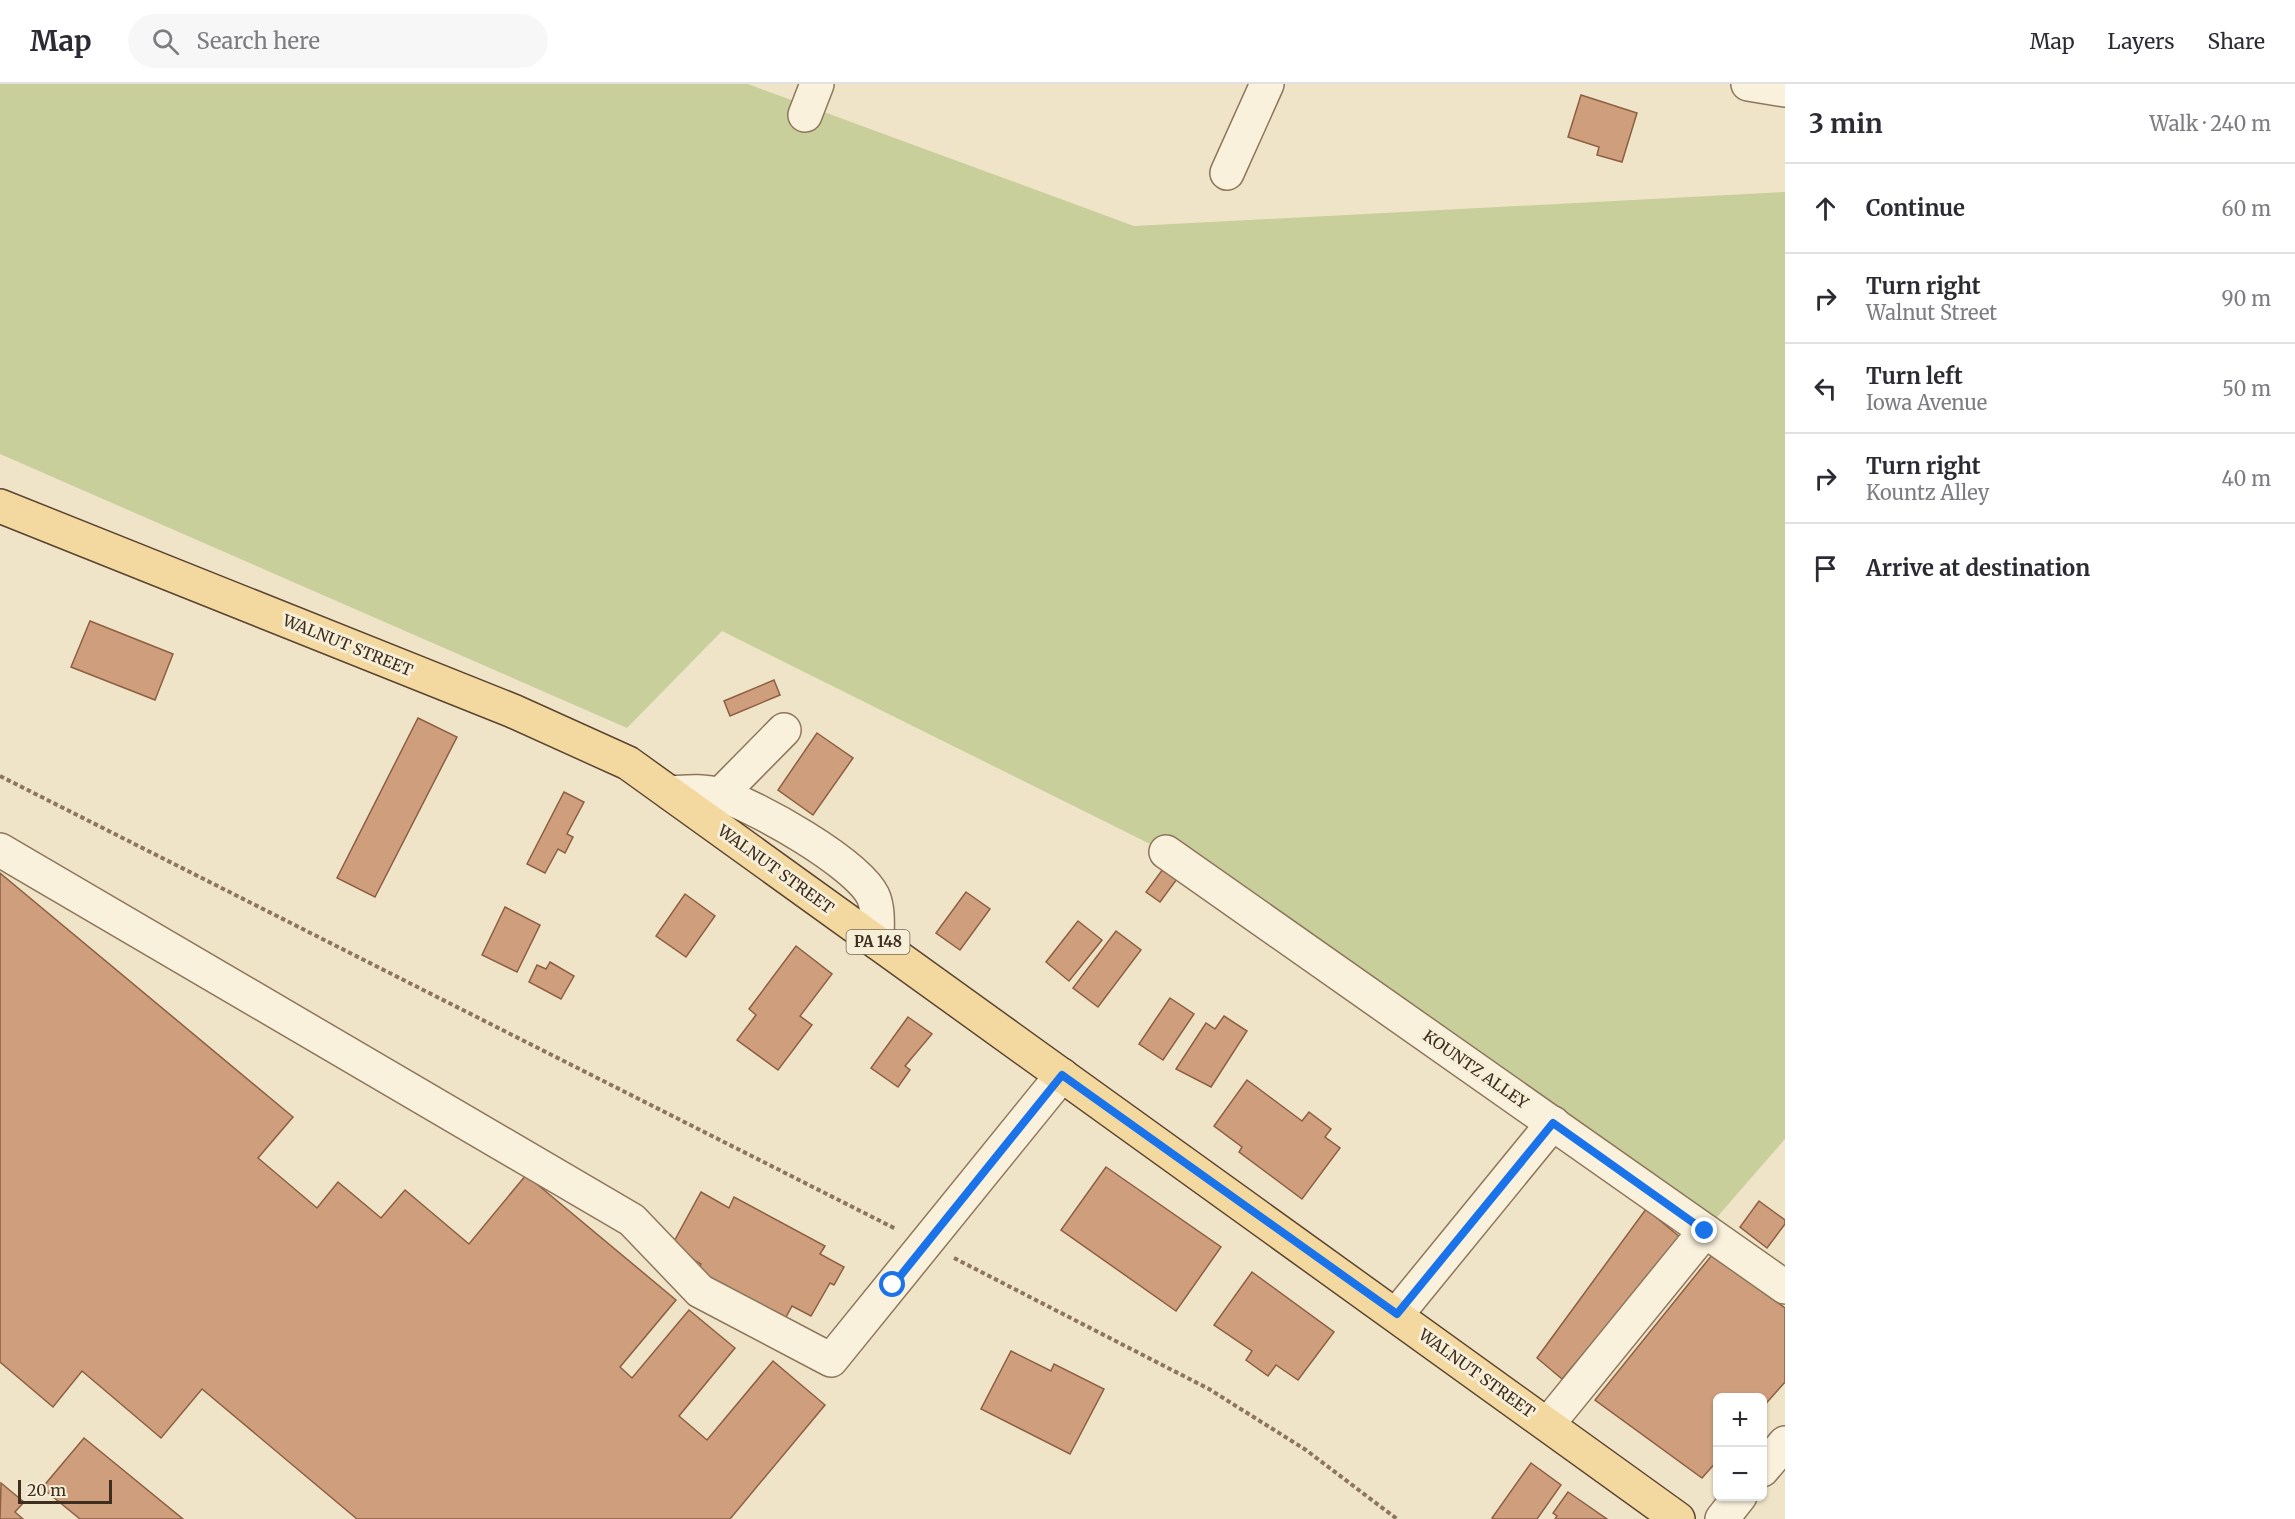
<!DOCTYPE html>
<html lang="en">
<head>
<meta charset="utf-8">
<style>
	:root { --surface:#fff; --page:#f7f7f7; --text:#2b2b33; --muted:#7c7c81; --line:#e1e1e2 }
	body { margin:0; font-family:Merriweather,serif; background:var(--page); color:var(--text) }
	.controls { position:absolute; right:18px; bottom:18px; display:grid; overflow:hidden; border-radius:9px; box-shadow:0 2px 4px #0004 }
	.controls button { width:54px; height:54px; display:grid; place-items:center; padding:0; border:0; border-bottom:2px solid var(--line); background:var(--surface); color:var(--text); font:30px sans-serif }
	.scale { position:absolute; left:18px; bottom:15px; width:94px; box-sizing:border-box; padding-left:6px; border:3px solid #3d2e20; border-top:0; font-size:16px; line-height:21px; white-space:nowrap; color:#3d2e20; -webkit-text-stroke:4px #f7eed8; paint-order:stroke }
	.stop { position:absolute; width:18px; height:18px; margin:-14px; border:4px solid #1a73e8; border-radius:50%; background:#fff }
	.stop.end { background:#1a73e8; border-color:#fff; box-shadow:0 2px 6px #0008 }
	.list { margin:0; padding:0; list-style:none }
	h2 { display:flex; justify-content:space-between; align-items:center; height:78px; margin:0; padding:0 24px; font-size:26px }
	h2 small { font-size:20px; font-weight:400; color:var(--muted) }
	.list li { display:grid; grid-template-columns:39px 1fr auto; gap:18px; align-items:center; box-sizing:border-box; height:90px; padding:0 24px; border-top:2px solid var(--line) }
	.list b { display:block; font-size:22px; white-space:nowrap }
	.list p { margin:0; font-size:20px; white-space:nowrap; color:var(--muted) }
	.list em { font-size:20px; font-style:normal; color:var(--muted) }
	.icon { flex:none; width:33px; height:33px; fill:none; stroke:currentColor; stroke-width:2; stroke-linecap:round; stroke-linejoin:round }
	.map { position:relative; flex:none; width:1785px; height:1435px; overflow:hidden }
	header { display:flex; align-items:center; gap:36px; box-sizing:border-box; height:84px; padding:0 30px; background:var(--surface); border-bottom:2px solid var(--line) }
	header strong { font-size:28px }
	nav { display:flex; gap:33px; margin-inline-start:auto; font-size:21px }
	.search { width:420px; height:54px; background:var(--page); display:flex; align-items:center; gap:15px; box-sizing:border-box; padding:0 21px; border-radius:33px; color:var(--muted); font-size:22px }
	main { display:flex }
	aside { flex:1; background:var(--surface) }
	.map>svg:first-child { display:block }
	.green { fill:#c9cf9b }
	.building { fill:#cf9f7d; stroke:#8d5f41; stroke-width:1.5 }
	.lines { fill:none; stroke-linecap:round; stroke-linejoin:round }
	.minor-casing { stroke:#8d765c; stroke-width:36 }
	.major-casing { stroke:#5b4430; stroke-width:36 }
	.path { stroke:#8d765c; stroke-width:4; stroke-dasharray:4.5 3; stroke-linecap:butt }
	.minor { stroke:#faf1dc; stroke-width:33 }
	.major { stroke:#f3d9a0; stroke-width:33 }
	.route { stroke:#1a73e8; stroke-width:8 }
	.labels { text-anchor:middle; stroke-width:6; stroke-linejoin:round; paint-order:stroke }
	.shield { fill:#f7eed8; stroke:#756857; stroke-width:1.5 }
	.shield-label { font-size:15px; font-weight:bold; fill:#3d2e20 }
	.street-label { font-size:16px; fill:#3d2e20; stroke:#f7eed8 }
</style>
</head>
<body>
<header>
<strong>Map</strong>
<div class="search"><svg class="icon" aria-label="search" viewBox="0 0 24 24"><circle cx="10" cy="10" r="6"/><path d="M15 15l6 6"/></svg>Search here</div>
<nav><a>Map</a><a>Layers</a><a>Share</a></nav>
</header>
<main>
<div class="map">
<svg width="1785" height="1435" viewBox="0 0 1785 1435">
	<rect width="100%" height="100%" fill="#f0e4c8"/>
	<polygon class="green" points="0,0 748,0 1134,142 1785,108 1785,1055 1705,1147 1166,768 722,547 627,644 0,370"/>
	<g class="building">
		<polygon points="1581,11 1637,29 1622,78 1597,71 1599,63 1568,53"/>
		<polygon points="90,537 173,570 155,616 71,583"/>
		<polygon points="774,596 780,611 730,632 724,617"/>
		<polygon points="418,634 457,653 375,813 337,794"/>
		<polygon points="817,649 853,674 813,731 778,706"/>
		<polygon points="564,708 584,718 567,750 573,753 565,769 558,765 545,789 527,780"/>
		<polygon points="1163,785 1177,795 1160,818 1146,808"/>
		<polygon points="0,789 293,1033 258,1074 317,1124 338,1098 381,1134 405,1106 469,1160 526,1091 676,1216 620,1283 632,1294 689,1226 735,1264 679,1332 707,1356 773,1277 825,1321 730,1435 357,1435 202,1305 161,1354 82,1287 53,1323 0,1278"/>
		<polygon points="966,808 990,825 960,866 936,849"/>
		<polygon points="685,810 715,832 686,873 656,852"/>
		<polygon points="505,823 540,841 517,888 482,871"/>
		<polygon points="1078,837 1102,856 1069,897 1046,878"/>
		<polygon points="1116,847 1141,866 1098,923 1073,904"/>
		<polygon points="796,862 832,890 800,932 812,941 778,986 737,956 756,931 749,925"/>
		<polygon points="550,878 574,892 561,915 529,898 537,881 546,885"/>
		<polygon points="1170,914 1194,930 1163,976 1139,960"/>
		<polygon points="1224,932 1247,947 1211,1003 1176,985 1206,939 1215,945"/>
		<polygon points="908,933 932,950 905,982 910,986 898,1003 871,984"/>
		<polygon points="1247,996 1302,1037 1309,1028 1331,1045 1325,1053 1340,1064 1302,1115 1239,1068 1242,1063 1214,1042"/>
		<polygon points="1106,1083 1221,1163 1176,1227 1061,1146"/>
		<polygon points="701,1108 729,1124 734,1113 825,1162 820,1170 844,1183 834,1201 830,1199 811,1232 792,1222 785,1235 697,1188 701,1180 671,1163"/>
		<polygon points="1759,1117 1785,1136 1785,1140 1767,1164 1740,1143"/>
		<polygon points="1646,1125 1681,1154 1562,1295 1537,1274"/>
		<polygon points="1712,1171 1785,1224 1785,1298 1762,1324 1762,1314 1718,1314 1718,1376 1702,1394 1595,1316"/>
		<polygon points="1252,1188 1334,1248 1298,1296 1276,1281 1268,1292 1246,1276 1252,1267 1214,1241"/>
		<polygon points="1011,1267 1051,1287 1054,1280 1104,1305 1070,1370 981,1325"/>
		<polygon points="84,1354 183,1435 80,1435 42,1404"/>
		<polygon points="1531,1379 1561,1401 1537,1435 1494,1435 1492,1434"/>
		<polygon points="1,1399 24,1418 15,1428 23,1435 0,1435"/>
		<polygon points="1568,1408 1607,1435 1555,1435 1557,1432 1553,1429"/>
	</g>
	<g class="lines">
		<g class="minor-casing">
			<g id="minor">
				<polyline points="1748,0 1785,6"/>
				<polyline points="805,31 817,0"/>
				<polyline points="1227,89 1267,0"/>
				<path d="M670 709C687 708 703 706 720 711 756 722 857 779 873 812 879 825 877 844 877 858"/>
				<polyline points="720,711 784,646"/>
				<polyline points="0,766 632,1136 700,1207 831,1276 1062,991"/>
				<polyline points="1166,768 1785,1203"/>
				<polyline points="1397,1230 1553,1039"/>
				<polyline points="1548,1340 1705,1147"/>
				<polyline points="1762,1386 1785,1359"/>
				<polyline points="1722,1435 1740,1412"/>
			</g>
		</g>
		<g class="major-casing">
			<polyline id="major" points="0,422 513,627 628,679 1678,1435"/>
		</g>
		<g class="path">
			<polyline points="0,692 896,1145"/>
			<polyline points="954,1174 1209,1305 1306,1366 1397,1435"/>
		</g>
		<use href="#minor" class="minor"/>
		<use href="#major" class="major"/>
	</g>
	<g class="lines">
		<polyline class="route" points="893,1201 1062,991 1397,1230 1553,1039 1705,1147"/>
	</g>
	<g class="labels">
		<rect class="shield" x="846.5" y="846" width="63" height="24" rx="4.5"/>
		<g class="shield-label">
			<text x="878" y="863">PA 148</text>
		</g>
		<g class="street-label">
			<text transform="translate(348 561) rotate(22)" y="6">WALNUT STREET</text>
			<text transform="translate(776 785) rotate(36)" y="6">WALNUT STREET</text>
			<text transform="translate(1476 985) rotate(35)" y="6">KOUNTZ ALLEY</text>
			<text transform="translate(1477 1289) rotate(36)" y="6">WALNUT STREET</text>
		</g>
	</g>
</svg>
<div class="controls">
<button>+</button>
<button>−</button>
</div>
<div class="scale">20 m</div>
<div class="stop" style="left:893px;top:1201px"></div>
<div class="stop end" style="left:1705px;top:1147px"></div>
</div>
<aside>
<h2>3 min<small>Walk · 240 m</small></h2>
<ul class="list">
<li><svg class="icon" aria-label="ahead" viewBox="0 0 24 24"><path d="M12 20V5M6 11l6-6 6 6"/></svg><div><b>Continue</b></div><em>60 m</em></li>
<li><svg class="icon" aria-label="right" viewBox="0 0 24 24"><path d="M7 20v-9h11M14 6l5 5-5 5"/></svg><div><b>Turn right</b><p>Walnut Street</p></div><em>90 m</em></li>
<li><svg class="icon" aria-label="left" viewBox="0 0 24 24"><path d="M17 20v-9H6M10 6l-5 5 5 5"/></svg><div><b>Turn left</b><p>Iowa Avenue</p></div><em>50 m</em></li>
<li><svg class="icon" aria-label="right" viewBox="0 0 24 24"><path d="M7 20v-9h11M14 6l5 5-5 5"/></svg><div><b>Turn right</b><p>Kountz Alley</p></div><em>40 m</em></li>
<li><svg class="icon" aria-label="arrive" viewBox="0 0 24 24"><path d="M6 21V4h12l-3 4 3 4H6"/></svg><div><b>Arrive at destination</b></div></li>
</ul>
</aside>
</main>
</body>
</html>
